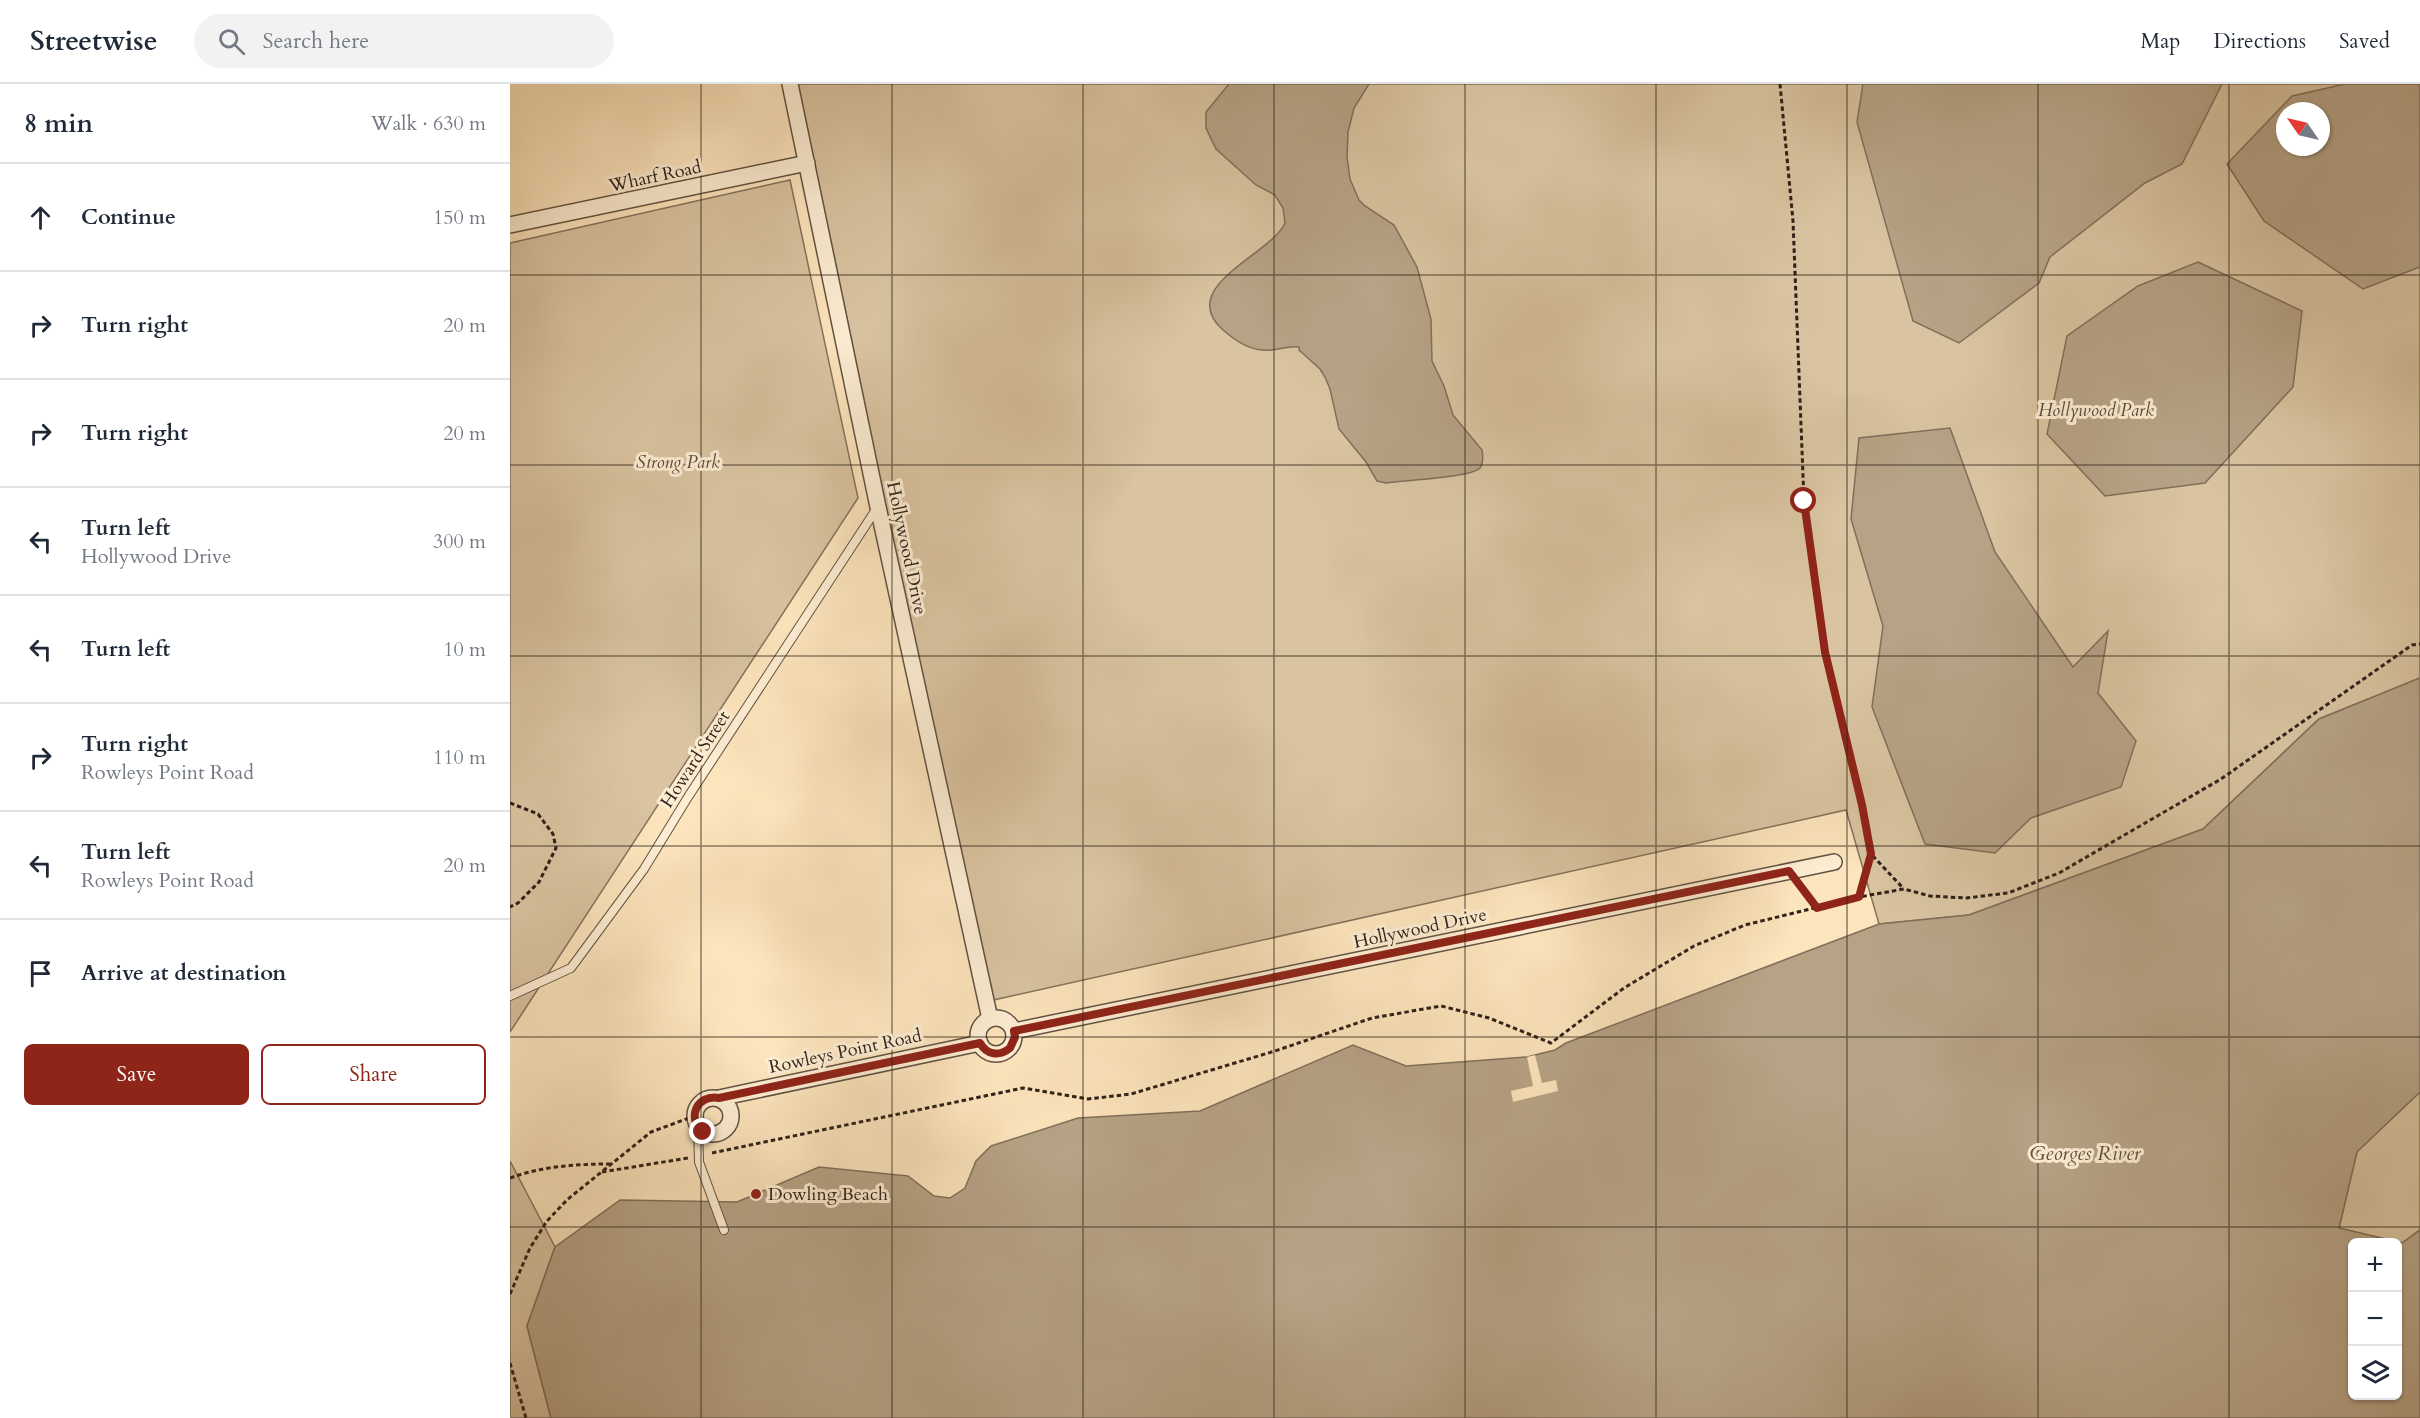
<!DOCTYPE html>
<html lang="en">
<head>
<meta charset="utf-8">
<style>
	:root { --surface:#fff; --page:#f2f2f3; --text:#1f2937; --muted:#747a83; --line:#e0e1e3; --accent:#8f2418 }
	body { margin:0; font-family:Cardo,serif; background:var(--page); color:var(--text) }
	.controls { position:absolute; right:18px; bottom:18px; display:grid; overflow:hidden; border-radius:9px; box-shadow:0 2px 4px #0004 }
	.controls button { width:54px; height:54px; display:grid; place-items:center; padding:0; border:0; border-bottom:2px solid var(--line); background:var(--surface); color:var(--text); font:30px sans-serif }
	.compass { position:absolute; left:1766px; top:18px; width:54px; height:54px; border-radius:50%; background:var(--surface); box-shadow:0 2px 4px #0004; rotate:304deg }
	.stop { position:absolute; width:18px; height:18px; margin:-14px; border:4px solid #8f2418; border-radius:50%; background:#fff }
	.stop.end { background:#8f2418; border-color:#fff; box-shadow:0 2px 6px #0008 }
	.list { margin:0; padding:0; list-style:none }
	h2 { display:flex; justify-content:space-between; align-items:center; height:78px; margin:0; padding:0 24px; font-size:26px }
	h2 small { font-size:20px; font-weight:400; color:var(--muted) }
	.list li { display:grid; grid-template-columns:39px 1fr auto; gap:18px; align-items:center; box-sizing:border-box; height:108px; padding:0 24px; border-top:2px solid var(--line) }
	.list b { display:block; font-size:22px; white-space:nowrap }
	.list p { margin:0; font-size:20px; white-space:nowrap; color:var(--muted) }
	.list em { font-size:20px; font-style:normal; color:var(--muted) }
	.actions { display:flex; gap:12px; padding:18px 24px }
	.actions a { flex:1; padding:14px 0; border:2px solid var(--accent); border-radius:9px; text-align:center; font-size:21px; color:var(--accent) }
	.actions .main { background:var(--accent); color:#fff }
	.icon { flex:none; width:33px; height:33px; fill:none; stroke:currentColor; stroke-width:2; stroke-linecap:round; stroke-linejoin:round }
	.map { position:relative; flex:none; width:1910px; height:1334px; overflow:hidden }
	header { display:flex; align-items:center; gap:36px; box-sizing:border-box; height:84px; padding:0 30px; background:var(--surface); border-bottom:2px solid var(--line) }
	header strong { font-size:28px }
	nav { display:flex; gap:33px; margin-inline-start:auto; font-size:21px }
	.search { width:420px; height:54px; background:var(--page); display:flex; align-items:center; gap:15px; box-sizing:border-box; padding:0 21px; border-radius:33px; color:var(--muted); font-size:22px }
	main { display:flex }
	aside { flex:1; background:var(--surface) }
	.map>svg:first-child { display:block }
	.green { fill:#d9c3a0; stroke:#84725c; stroke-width:1.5; fill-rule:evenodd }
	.water { fill:#b6a285; stroke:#806f5a; stroke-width:1.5; fill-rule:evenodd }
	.pier { fill:#fce4bc }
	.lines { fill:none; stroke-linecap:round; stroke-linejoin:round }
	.service-casing { stroke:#625242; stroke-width:10 }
	.minor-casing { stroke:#625242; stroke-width:18 }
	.path { stroke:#2f2219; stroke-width:3; stroke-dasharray:4.5 3; stroke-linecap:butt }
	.service { stroke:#fdedd3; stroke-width:8 }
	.minor { stroke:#fdedd3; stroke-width:15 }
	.route { stroke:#8f2418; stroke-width:8 }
	.grid { fill:none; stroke:#2f2219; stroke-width:1.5; stroke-opacity:0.55 }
	.poi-dot { fill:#8f2418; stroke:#fdedd3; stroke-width:2 }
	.labels { text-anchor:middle; stroke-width:6; stroke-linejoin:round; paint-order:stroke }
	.street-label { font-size:18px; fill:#2f2219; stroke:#fdedd3 }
	.park-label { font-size:18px; font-style:italic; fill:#5a4a3b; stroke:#fdedd3 }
	.poi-label { font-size:18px; fill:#2f2219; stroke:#fdedd3; text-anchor:start }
	.water-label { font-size:20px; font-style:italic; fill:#5e4f3f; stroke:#fdedd3 }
</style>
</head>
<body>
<header>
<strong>Streetwise</strong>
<div class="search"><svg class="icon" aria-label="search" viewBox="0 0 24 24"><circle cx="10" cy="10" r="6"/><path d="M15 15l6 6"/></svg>Search here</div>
<nav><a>Map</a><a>Directions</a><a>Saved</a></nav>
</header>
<main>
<aside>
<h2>8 min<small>Walk · 630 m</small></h2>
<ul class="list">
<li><svg class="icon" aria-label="ahead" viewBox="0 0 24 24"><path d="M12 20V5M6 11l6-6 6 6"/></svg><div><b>Continue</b></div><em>150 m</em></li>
<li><svg class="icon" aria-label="right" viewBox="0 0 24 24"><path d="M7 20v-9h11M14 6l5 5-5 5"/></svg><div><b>Turn right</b></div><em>20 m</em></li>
<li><svg class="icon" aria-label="right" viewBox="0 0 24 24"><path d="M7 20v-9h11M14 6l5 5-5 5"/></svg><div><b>Turn right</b></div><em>20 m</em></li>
<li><svg class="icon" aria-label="left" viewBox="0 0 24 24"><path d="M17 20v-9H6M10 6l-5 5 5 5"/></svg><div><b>Turn left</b><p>Hollywood Drive</p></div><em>300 m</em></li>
<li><svg class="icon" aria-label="left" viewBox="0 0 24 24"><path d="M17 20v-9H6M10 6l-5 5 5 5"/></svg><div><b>Turn left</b></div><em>10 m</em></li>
<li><svg class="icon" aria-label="right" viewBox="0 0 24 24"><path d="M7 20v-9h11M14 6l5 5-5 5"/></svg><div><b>Turn right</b><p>Rowleys Point Road</p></div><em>110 m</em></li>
<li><svg class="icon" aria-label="left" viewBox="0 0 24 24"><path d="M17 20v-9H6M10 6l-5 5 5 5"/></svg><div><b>Turn left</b><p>Rowleys Point Road</p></div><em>20 m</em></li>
<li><svg class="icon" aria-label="arrive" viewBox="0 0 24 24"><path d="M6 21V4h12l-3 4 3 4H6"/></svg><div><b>Arrive at destination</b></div></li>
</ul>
<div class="actions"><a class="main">Save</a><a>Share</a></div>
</aside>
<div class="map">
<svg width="1910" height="1334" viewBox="0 0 1910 1334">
	<rect width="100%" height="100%" fill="#fce4bc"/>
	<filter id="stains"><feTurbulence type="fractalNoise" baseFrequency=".00333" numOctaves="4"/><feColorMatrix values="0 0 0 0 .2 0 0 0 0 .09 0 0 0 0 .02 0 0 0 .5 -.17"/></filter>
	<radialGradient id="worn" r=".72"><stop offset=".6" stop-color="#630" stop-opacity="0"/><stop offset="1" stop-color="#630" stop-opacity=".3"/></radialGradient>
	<g class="green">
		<path d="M288 0H1910V594L1809 635 1693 745 1459 831 1369 840 1336 726 479 917ZM1775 27H1811V63H1775Z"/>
		<polygon points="280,96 348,414 0,948 0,159"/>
		<polygon points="1910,1008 1910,1146 1892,1159 1829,1144 1847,1067"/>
		<polygon points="0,1077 45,1163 17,1242 41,1334 0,1334"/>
	</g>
	<g class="water">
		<path d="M719 0H859L844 24 838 48 837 73 840 95 849 116 855 122 884 141 907 183 921 235 922 277 934 302 943 331 972 366C973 372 974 379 970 384 960 394 893 396 876 399L867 397 856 378 829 345 820 305 815 293 810 285 789 266V263C777 261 765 268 752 266 738 265 723 255 712 245 666 202 762 170 775 139L773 124 765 111 746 101 706 65 696 44V28Z"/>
		<polygon points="1353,0 1712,0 1672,80 1635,99 1540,173 1529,199 1449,259 1403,237 1347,38"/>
		<path d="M1835 0H1910V183L1853 205 1754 137 1717 80 1782 12ZM1775 27H1811V63H1775Z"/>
		<polygon points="1688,178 1792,227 1783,303 1695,399 1595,412 1537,350 1557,252 1628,202"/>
		<polygon points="1440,344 1485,468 1563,583 1598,547 1588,609 1626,657 1611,703 1521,734 1485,769 1415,760 1362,623 1373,542 1341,435 1349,354"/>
		<path d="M1910 594V1008L1847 1068 1829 1144 1892 1159 1910 1146V1334H41L17 1242 45 1163 110 1116 227 1118 309 1083 398 1092 424 1112 440 1114 455 1104 466 1077 481 1062 568 1034 690 1027 843 961 896 982 1017 973 1045 966 1056 959 1369 840 1459 831 1693 745 1809 635ZM1842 1158H1888V1312H1842Z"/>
	</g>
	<polygon class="pier" points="1025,971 1032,999 1046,996 1048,1007 1003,1018 1001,1007 1023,1002 1017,973"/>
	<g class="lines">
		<g class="service-casing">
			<g id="service">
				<polyline points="0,912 61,884 134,785 178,713 367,424"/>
				<polyline points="188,1044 189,1078 214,1146"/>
			</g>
		</g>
		<g class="minor-casing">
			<g id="minor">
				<polyline points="280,0 368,423 480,935"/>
				<polyline points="0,141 297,79"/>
				<circle cx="486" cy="952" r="18"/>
				<polyline points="504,947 1324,778"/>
				<circle cx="203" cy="1032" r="18"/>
				<polyline points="209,1014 470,959"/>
			</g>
		</g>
		<g class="path">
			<polyline points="1270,0 1283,137 1294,417 1315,568 1352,721 1361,770 1393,804"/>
			<polyline points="0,719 28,730 43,750 46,764 29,798 8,819 0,823"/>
			<polyline points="1290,801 1307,823"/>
			<polyline points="1349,813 1361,771"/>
			<polyline points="202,1069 513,1004 578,1015 621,1010 765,967 862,934 931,922 979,934 1041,959 1114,904 1184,862 1235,841 1349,813 1394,805 1420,812 1456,814 1498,809 1549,789 1711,695 1902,561 1910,560"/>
			<polyline points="92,1088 178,1074"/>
			<path d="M0 1094C32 1082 68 1080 102 1080"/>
			<polyline points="0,1210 20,1164 37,1137 58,1115 141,1048 179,1034"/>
			<polyline points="0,1279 16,1334"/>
		</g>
		<use href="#service" class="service"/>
		<use href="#minor" class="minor"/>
	</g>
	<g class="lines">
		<path class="route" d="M193 1048C176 1034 187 1010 209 1014L470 959C477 971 489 973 500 964L505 953 504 947 1279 787 1307 824 1349 813 1361 770 1352 721 1315 568 1294 417"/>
	</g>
	<path class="grid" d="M191 0V1334M382 0V1334M573 0V1334M764 0V1334M955 0V1334M1146 0V1334M1337 0V1334M1528 0V1334M1719 0V1334M0 191H1910M0 381H1910M0 572H1910M0 762H1910M0 953H1910M0 1143H1910"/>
	<circle class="poi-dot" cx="246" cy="1110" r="6"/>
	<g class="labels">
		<g class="street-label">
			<text transform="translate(145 92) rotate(-12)" y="6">Wharf Road</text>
			<text transform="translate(397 464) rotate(78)" y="6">Hollywood Drive</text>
			<text transform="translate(185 675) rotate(-57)" y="6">Howard Street</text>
			<text transform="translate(910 844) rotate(-12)" y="6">Hollywood Drive</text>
			<text transform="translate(335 967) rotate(-12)" y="6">Rowleys Point Road</text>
		</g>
		<g class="park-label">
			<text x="1586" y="332">Hollywood Park</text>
			<text x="168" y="384">Strong Park</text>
		</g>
		<g class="poi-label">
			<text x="258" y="1116">Dowling Beach</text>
		</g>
		<g class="water-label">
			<text x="1575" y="1076">Georges River</text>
		</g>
	</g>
	<rect width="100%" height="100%" filter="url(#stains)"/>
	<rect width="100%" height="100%" fill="url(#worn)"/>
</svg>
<div class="controls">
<button>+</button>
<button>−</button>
<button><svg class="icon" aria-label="layers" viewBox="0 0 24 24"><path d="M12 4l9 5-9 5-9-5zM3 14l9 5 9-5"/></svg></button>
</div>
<svg class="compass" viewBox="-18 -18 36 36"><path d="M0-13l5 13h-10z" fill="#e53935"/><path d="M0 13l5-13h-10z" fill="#747a83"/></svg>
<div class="stop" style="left:1294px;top:417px"></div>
<div class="stop end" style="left:193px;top:1048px"></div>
</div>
</main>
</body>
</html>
